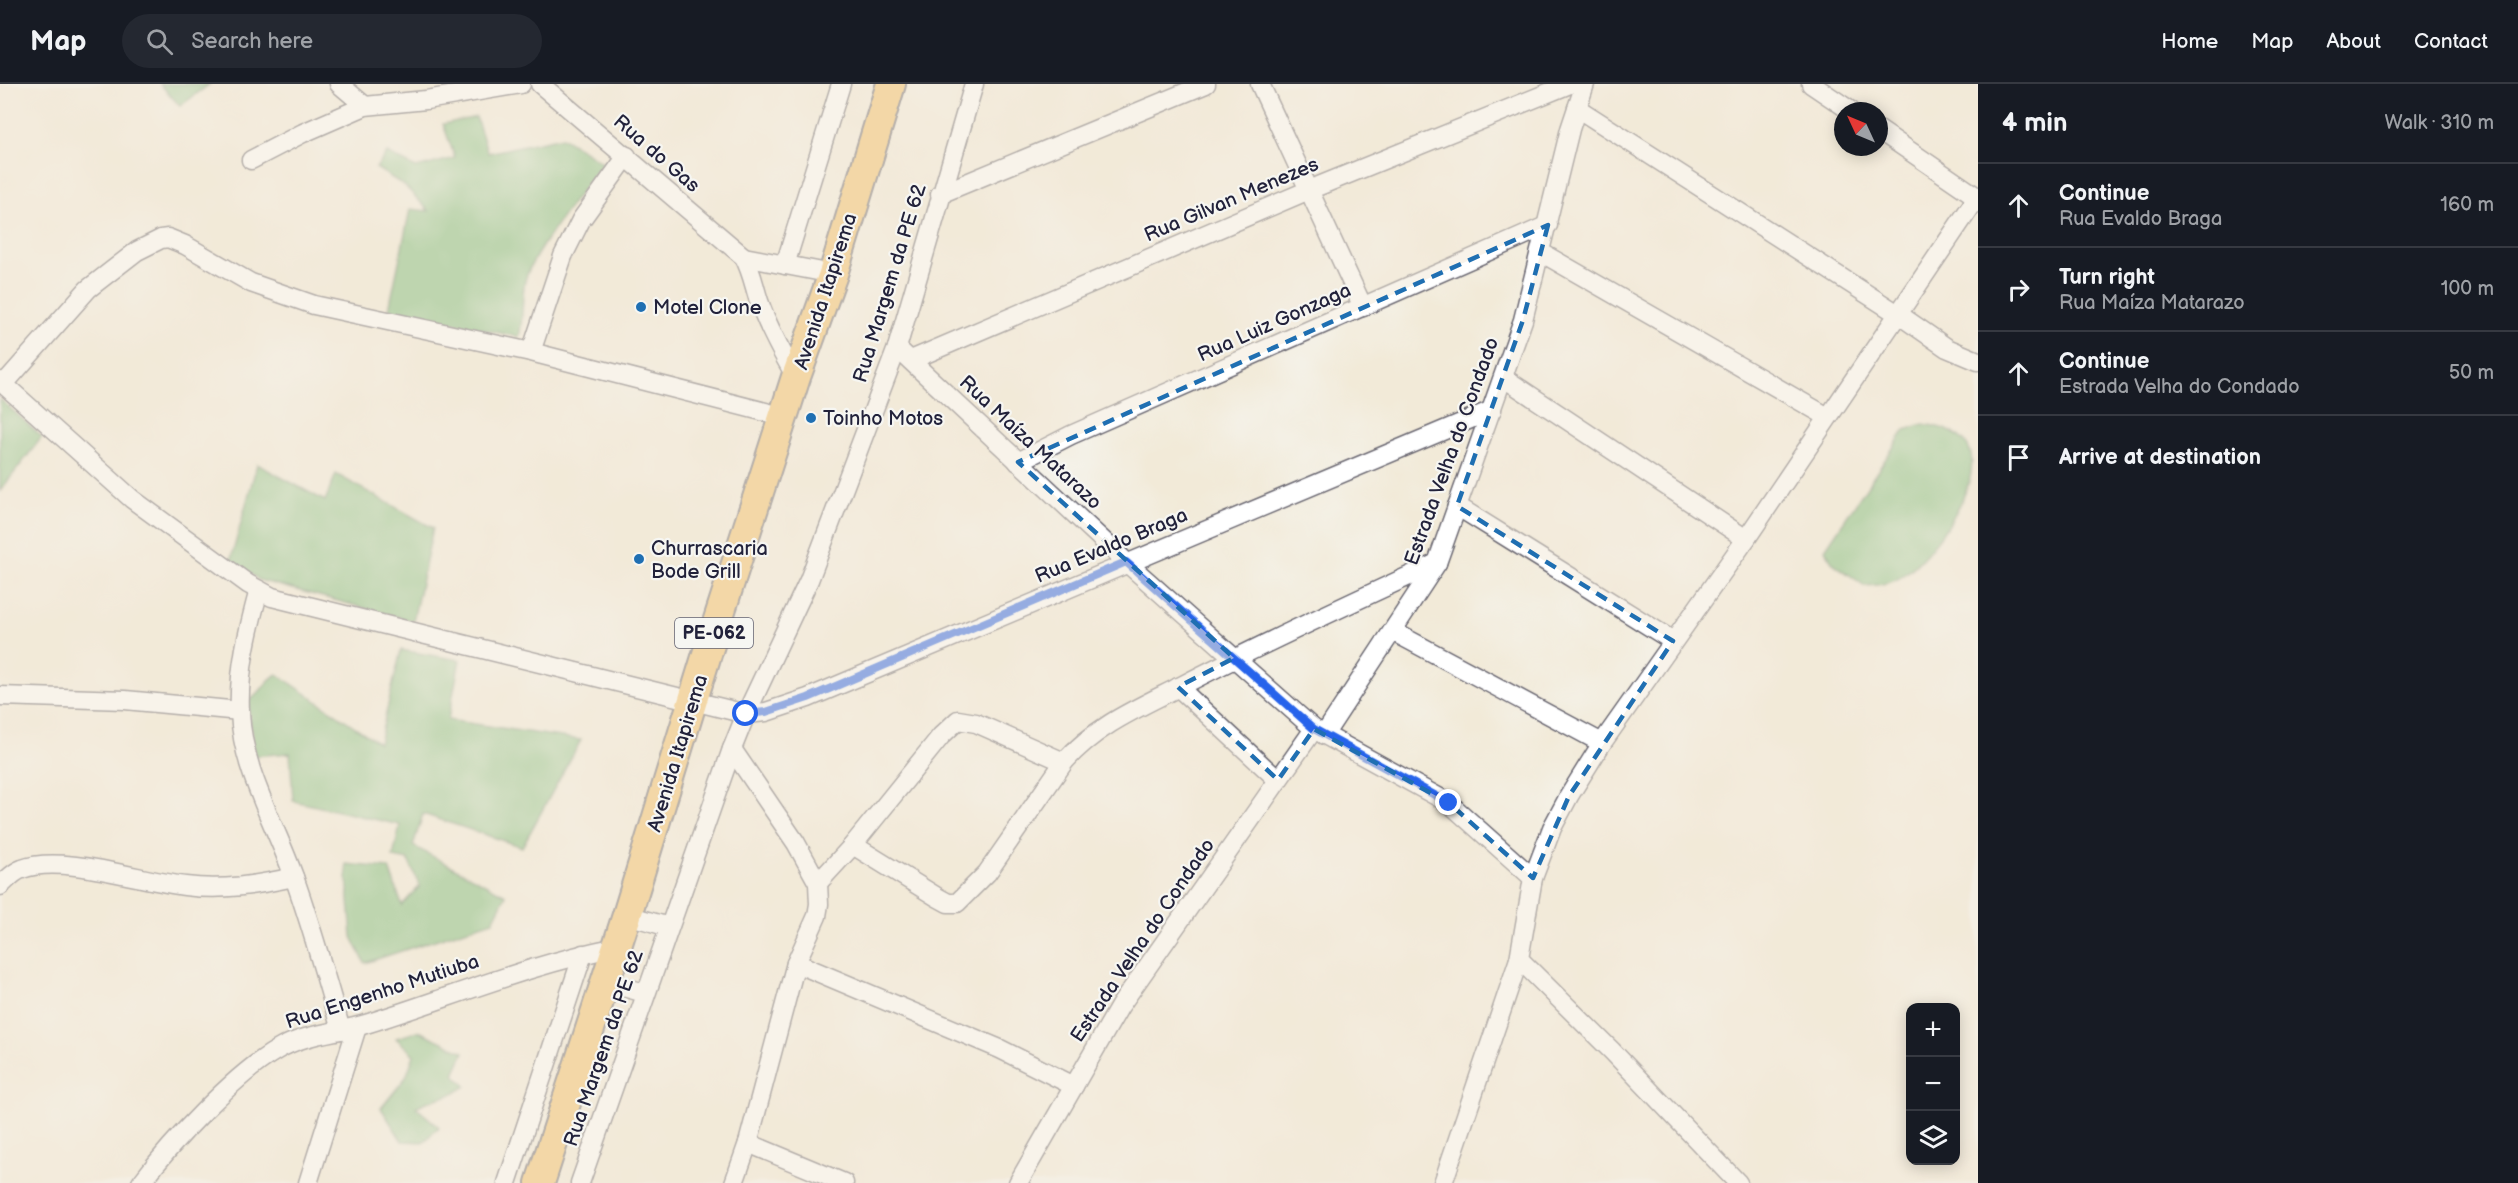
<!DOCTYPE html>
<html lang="en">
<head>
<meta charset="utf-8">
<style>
	:root { --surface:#171b24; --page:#242831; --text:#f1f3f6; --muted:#9ea1a6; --line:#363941 }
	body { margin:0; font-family:"Balsamiq Sans",sans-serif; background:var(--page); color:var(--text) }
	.controls { position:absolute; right:18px; bottom:18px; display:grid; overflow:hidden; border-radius:12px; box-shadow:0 3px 15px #0003 }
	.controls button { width:54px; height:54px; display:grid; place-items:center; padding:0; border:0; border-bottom:2px solid var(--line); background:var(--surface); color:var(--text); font:30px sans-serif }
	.compass { position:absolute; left:1834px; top:18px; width:54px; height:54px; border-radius:50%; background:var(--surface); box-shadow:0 3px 15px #0003; rotate:314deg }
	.stop { position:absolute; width:18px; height:18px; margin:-14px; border:4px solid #2563eb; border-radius:50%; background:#fff }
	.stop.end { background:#2563eb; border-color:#fff; box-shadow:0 2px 6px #0008 }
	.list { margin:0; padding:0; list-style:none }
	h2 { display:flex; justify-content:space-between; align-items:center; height:78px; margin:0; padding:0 24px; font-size:26px }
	h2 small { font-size:20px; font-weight:400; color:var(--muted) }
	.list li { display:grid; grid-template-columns:39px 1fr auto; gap:18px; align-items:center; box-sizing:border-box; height:84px; padding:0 24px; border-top:2px solid var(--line) }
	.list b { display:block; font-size:22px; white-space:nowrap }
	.list p { margin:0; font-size:20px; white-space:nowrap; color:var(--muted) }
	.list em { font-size:20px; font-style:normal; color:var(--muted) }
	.icon { flex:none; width:33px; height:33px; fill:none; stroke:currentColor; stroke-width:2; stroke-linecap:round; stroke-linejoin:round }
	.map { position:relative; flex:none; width:1978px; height:1099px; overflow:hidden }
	header { display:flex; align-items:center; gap:36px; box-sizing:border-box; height:84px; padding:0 30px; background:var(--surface); border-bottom:2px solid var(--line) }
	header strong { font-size:28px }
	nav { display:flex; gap:33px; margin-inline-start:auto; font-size:21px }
	.search { width:420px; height:54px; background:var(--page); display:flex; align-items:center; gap:15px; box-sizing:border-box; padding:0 21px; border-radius:33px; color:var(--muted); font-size:22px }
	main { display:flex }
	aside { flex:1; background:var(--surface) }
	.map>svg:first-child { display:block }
	.forest { fill:#7ebc7b; stroke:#506f5b; stroke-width:1.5 }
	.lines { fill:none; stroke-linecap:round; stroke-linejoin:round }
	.street-casing { stroke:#6b6872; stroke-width:21 }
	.primary-casing { stroke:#6b6872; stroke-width:32 }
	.street { stroke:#fff; stroke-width:18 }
	.primary { stroke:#f4c26a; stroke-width:28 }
	.route { stroke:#2563eb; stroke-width:8 }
	.marked { fill:none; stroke:#1f6fb2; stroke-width:4.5; stroke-dasharray:12 8; stroke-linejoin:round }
	.poi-dot { fill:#1f6fb2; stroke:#f6f6f2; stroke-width:2 }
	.labels { text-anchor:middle; stroke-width:4.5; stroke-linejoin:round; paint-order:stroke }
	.shield { fill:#f6f6f2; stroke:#626272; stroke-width:1.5 }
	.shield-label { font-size:18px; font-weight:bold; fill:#22223b }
	.street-label { font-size:20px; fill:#22223b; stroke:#f6f6f2 }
	.poi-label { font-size:20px; fill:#22223b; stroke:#f6f6f2; text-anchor:start }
</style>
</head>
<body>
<header>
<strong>Map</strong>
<div class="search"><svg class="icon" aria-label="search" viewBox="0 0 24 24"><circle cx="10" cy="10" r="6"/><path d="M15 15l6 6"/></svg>Search here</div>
<nav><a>Home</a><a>Map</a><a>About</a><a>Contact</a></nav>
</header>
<main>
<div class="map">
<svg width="1978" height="1099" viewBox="0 0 1978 1099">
	<rect width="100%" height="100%" fill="#f6f6f2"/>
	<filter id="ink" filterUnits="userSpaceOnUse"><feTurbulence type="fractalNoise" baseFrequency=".0167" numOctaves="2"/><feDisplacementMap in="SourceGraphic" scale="12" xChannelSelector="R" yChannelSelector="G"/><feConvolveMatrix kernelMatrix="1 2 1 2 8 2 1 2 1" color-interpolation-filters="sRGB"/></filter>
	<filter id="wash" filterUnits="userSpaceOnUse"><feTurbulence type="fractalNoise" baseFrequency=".008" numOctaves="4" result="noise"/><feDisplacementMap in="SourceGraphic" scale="24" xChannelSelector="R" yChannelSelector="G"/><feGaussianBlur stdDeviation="1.35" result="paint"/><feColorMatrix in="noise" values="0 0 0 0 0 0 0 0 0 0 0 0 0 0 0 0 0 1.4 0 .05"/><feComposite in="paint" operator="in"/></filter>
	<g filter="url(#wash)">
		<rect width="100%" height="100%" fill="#f2ead8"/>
		<g class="forest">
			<polygon points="160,0 210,0 180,22"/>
			<path d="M476 33 488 69 562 53 603 79C584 104 531 170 525 197 521 215 524 234 519 253L389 225 410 125 429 127 405 102 376 84 387 69 416 84 455 74 443 40Z"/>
			<polygon points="0,315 42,353 0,407"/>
			<path d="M1923 340C1942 343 1965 349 1971 370 1978 407 1932 471 1904 491 1892 500 1879 501 1865 502L1833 479 1825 465 1905 346Z"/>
			<polygon points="257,380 325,417 336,390 433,444 413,537 259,496 231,475"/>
			<path d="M401 566 460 576 448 636 581 656 522 763 423 730 413 762 506 811 493 837 365 879 352 853 346 780 389 784 402 821 420 802 408 776 393 773 400 741 293 717 290 669 254 672 248 617C262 610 264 597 277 590L379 659Z"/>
			<path d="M419 947 464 968 454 990 466 1002C447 1016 435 1012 416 1023L439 1043 424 1058 402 1057 381 1024 406 993 414 971 396 954Z"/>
		</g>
	</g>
	<g filter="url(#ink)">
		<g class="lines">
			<g class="street-casing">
				<g id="street">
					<polyline points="339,0 365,22"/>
					<path d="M540 0 744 173C752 188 754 202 759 217 768 244 782 269 796 293"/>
					<polyline points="1260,0 1363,223"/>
					<polyline points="1811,0 1851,27"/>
					<polyline points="1577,24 1898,230 1947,264 1978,277"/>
					<polyline points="1879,46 1977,113"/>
					<polyline points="251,76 303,49 365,22 426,16 521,0"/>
					<polyline points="940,110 1206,0"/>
					<polyline points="1542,169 1828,333"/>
					<polyline points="744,173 833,190"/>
					<polyline points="785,181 841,0"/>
					<polyline points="897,264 1126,478 1314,645 1449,719 1533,794"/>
					<polyline points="531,268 563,172 581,136 627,72"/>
					<polyline points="911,276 1309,106 1570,0"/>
					<polyline points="1504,294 1746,455"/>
					<polyline points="0,297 132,415 248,500 272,513 746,630 766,628 808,614 1492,326"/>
					<polyline points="4,300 88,205 137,167 161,155 168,154 185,161 251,199 314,221 531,268 785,333"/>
					<polyline points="1018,378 1071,351 1548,141"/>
					<polyline points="1457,422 1673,557"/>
					<path d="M259 506C248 546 238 587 240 628 242 686 275 739 294 793 312 843 326 895 341 946"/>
					<polyline points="1394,548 1602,659"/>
					<polyline points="1178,603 1278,696"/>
					<polyline points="0,612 125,616 240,627"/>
					<polyline points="1324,651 1437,479 1523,236 1570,45 1585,0"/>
					<polyline points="732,665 796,759 818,799 819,820 817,832 796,879 748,1059 734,1099"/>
					<polyline points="853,761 937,813 948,819 957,819 987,789 1064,678"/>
					<path d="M818 799 853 761 941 652 958 636 976 639 1064 678C1097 641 1138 624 1181 602 1265 558 1351 519 1437 479"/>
					<path d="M0 802C7 796 13 788 22 785 62 770 142 797 185 802 223 807 257 801 294 793"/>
					<polyline points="627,831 669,843"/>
					<polyline points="796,879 1000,965 1074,1002"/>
					<polyline points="605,898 645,909"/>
					<polyline points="748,1059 844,1099"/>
					<path d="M141 1099C172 1058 234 991 277 966 305 949 338 949 369 939 452 913 531 880 617 863"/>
					<polyline points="308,1099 357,943"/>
					<polyline points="507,1099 583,870"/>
					<polyline points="580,1099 732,665 746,630 809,496 897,264 974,0"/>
					<polyline points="1018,1099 1120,922 1314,645"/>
					<polyline points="1443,1099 1519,875"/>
					<polyline points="1738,1099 1612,967 1519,875 1533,794 1552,744 1569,712 1602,659 1746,455 1978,112"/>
				</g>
			</g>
			<g class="primary-casing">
				<polyline id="primary" points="540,1099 627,831 707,570 796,293 833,190 891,0"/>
			</g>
			<use href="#street" class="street"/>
			<use href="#primary" class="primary"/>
		</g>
	</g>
	<g class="lines" filter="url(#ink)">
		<polyline class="route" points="746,630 766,628 808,614 1126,478 1314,645 1449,719"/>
	</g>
	<path d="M0 0H1978V1099H0ZM1548 141 1523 236 1457 422 1673 557 1569 712 1533 794 1449 719 1314 645 1278 696 1178 603 1234 574 1018 378Z" fill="#f2ead8" fill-opacity=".55" fill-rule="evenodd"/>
	<path class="marked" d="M1548 141 1523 236 1457 422 1673 557 1569 712 1533 794 1449 719 1314 645 1278 696 1178 603 1234 574 1018 378Z"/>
	<g class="poi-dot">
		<circle cx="641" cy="223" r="6"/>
		<circle cx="811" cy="334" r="6"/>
		<circle cx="639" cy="475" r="6"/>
	</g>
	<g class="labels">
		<rect class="shield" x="675" y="534" width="78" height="30" rx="4.5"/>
		<g class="shield-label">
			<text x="714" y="555">PE-062</text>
		</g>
		<g class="street-label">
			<text transform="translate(657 69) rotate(41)" y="7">Rua do Gas</text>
			<text transform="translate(1231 115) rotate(-23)" y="7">Rua Gilvan Menezes</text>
			<text transform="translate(889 199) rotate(-73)" y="7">Rua Margem da PE 62</text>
			<text transform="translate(825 207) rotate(-72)" y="7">Avenida Itapirema</text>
			<text transform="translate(1274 238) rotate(-24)" y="7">Rua Luiz Gonzaga</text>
			<text transform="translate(1031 358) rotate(43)" y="7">Rua Maíza Matarazo</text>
			<text transform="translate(1451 367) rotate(-70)" y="7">Estrada Velha do Condado</text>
			<text transform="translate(1111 461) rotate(-23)" y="7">Rua Evaldo Braga</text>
			<text transform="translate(677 669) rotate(-73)" y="7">Avenida Itapirema</text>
			<text transform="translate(1142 856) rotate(-56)" y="7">Estrada Velha do Condado</text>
			<text transform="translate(382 907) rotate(-18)" y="7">Rua Engenho Mutiuba</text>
			<text transform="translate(603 964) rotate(-71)" y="7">Rua Margem da PE 62</text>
		</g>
		<g class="poi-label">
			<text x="653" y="230">Motel Clone</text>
			<text x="823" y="341">Toinho Motos</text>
			<text x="651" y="471">Churrascaria<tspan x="651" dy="23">Bode Grill</tspan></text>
		</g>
	</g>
</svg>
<div class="controls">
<button>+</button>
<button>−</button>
<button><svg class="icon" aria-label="layers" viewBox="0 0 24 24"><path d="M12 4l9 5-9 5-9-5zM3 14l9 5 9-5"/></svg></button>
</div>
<svg class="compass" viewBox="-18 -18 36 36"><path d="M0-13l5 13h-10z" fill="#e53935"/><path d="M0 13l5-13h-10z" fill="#9ea1a6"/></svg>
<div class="stop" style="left:746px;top:630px"></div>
<div class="stop end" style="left:1449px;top:719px"></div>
</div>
<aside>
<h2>4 min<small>Walk · 310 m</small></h2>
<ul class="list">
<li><svg class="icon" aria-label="ahead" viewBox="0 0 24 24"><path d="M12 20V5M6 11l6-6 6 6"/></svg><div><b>Continue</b><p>Rua Evaldo Braga</p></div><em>160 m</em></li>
<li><svg class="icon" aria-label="right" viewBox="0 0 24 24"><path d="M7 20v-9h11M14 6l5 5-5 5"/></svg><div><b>Turn right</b><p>Rua Maíza Matarazo</p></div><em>100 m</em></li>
<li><svg class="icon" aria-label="ahead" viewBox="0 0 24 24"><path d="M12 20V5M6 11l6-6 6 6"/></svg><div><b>Continue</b><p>Estrada Velha do Condado</p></div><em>50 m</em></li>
<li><svg class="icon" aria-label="arrive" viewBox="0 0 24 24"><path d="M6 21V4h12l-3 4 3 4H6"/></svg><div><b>Arrive at destination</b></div></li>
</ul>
</aside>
</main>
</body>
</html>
